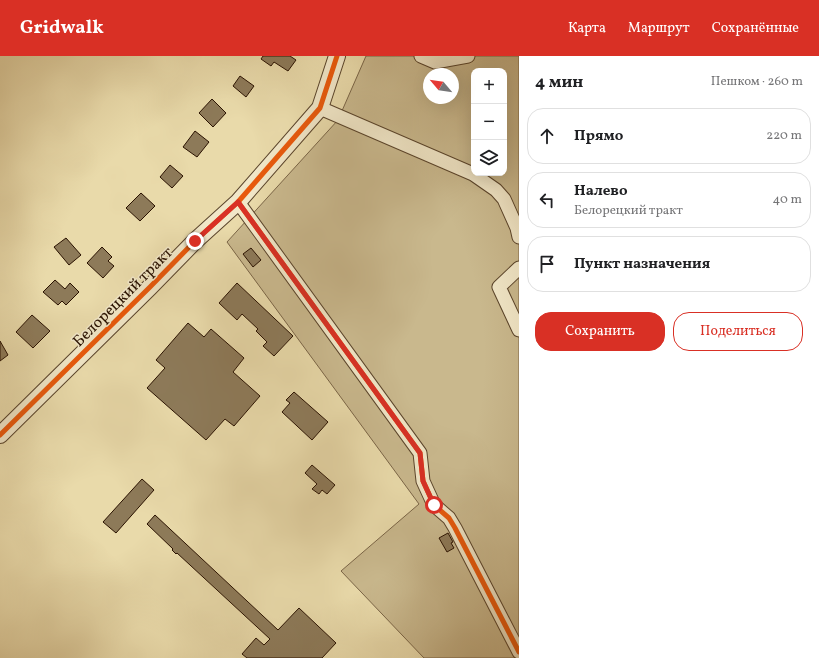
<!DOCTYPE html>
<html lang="ru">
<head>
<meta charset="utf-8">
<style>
	:root { --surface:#fff; --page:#f6f6f6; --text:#202124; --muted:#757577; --line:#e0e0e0; --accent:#d93025 }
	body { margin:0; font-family:Vollkorn,serif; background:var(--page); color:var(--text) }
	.controls { position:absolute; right:12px; top:12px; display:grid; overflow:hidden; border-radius:8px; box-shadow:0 4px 16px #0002 }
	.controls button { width:36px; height:36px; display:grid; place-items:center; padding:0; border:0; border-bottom:1px solid var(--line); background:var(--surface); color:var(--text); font:20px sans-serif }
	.compass { position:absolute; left:423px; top:12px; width:36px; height:36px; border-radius:50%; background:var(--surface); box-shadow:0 4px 16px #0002; rotate:299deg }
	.stop { position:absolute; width:12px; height:12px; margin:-9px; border:3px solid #d93025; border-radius:50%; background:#fff }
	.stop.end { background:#d93025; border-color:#fff; box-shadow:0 1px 4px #0008 }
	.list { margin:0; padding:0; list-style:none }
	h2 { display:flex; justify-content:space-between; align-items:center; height:52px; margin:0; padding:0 16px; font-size:17px }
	h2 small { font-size:13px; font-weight:400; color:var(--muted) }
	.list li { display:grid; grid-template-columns:26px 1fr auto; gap:12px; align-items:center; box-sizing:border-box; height:56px; margin:0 8px 8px; padding:0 8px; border:1px solid var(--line); border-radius:16px }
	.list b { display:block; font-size:15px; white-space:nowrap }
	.list p { margin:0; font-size:13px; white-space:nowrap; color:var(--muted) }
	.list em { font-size:13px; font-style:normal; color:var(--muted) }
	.actions { display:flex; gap:8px; padding:12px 16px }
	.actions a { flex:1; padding:9px 0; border:1px solid var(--accent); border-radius:16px; text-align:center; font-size:14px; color:var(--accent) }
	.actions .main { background:var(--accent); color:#fff }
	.icon { flex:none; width:22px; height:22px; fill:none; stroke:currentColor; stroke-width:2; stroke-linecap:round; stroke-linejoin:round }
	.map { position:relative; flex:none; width:519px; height:602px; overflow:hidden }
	header { display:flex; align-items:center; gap:24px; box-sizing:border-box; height:56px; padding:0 20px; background:var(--accent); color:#fff }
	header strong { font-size:19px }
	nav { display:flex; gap:22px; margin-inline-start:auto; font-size:14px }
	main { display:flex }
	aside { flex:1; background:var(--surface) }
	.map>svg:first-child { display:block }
	.green { fill:#c9b88d; stroke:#7a6547; fill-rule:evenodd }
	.building { fill:#8d7a59; stroke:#2a1201 }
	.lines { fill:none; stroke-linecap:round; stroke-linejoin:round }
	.minor-casing { stroke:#5a442b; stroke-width:15 }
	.tertiary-casing { stroke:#5a442b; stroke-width:18 }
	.minor { stroke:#f1e7c8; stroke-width:13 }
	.tertiary { stroke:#f1e7c8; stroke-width:16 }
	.cycleway-casing { stroke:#f1e7c8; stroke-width:8 }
	.cycleway { stroke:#e8590c; stroke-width:5 }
	.route { stroke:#d93025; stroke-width:5 }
	.labels { text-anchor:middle; stroke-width:3; stroke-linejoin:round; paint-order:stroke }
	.street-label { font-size:16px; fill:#2a1201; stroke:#f1e7c8 }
</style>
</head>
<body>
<header>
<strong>Gridwalk</strong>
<nav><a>Карта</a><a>Маршрут</a><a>Сохранённые</a></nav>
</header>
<main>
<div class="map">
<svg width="519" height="602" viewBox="0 0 519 602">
	<rect width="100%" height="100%" fill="#e9daaa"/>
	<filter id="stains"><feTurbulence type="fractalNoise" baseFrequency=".005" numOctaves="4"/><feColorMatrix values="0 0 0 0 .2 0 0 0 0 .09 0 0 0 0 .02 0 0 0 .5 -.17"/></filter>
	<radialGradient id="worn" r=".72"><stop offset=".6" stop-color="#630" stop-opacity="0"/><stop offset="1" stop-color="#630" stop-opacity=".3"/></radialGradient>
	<path class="green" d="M366 0H519V602H424L341 515 419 448 227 186 338 64ZM474 15H504V117H474ZM429 18H453V42H429Z"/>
	<g class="building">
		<polygon points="263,0 290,0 296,4 288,15 274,6 271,10 261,3"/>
		<polygon points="240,20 254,30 246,41 233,30"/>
		<polygon points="212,43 226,57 213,71 199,57"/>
		<polygon points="195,75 209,86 197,101 183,91"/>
		<polygon points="170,109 183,120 172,132 160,121"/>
		<polygon points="141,137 155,150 140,165 126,152"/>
		<polygon points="66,182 81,199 69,209 54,191"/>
		<polygon points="102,191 112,201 108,205 114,210 103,222 87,207"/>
		<polygon points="251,192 261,204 253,211 243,198"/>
		<polygon points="55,224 65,233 70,227 79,236 66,249 62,245 58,249 43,236"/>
		<polygon points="237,227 293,280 274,300 263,290 267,286 256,275 258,273 242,258 237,264 219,247"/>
		<polygon points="32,259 50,275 33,292 16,276"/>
		<polygon points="188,267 204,281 211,273 244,302 233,316 260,340 234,370 225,363 206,384 147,332 165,312 156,304"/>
		<polygon points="0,285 8,299 0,305"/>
		<polygon points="294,336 328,366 312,384 282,356 290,347 286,344"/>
		<polygon points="312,409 335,429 327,438 322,434 319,438 312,433 317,428 305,417"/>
		<polygon points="142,423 154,434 116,477 103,466"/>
		<polygon points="155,459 278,574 299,552 336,587 322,602 247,602 242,598 256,582 264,589 270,583 177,497 176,498 172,494 173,493 147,468"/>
		<polygon points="448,477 453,486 451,487 454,492 447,496 439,482"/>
	</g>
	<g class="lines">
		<g class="minor-casing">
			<g id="minor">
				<polyline points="421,0 435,6 468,0"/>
				<polyline points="320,52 473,118 496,134 504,143 517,172 519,181"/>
				<polyline points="238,146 420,397 423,425 434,449 449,462 455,472 519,596"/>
				<polyline points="519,212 499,231 519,274"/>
			</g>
		</g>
		<g class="tertiary-casing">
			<polyline id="tertiary" points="0,379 150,231 195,185 238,146 320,52 337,0"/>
		</g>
		<use href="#minor" class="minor"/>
		<use href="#tertiary" class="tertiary"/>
		<g class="cycleway-casing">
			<g id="cycleway">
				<polyline points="238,146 420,397 423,425 434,449 449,462 455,472 519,596"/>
				<polyline points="0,379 150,231 195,185 238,146 320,52 337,0"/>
			</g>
		</g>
		<use href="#cycleway" class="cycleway"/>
	</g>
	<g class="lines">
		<polyline class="route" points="195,185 238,146 420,397 423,425 434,449"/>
	</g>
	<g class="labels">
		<g class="street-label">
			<text transform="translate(122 240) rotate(-45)" y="6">Белорецкий тракт</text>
		</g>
	</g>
	<rect width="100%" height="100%" filter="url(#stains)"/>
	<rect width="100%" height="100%" fill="url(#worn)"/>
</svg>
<div class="controls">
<button>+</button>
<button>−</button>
<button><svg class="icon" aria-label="layers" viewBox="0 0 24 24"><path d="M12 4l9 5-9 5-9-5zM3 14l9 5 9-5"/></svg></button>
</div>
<svg class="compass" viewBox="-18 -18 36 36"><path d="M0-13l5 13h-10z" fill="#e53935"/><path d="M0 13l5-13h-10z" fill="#757577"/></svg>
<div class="stop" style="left:434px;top:449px"></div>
<div class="stop end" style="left:195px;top:185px"></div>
</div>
<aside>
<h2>4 мин<small>Пешком · 260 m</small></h2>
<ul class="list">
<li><svg class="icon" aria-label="ahead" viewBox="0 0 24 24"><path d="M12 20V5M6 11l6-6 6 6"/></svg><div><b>Прямо</b></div><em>220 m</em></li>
<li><svg class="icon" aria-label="left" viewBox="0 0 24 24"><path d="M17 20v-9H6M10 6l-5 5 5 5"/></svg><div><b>Налево</b><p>Белорецкий тракт</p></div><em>40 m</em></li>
<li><svg class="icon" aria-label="arrive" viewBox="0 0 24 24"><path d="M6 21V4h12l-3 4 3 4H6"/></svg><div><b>Пункт назначения</b></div></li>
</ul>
<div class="actions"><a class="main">Сохранить</a><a>Поделиться</a></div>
</aside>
</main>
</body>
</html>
